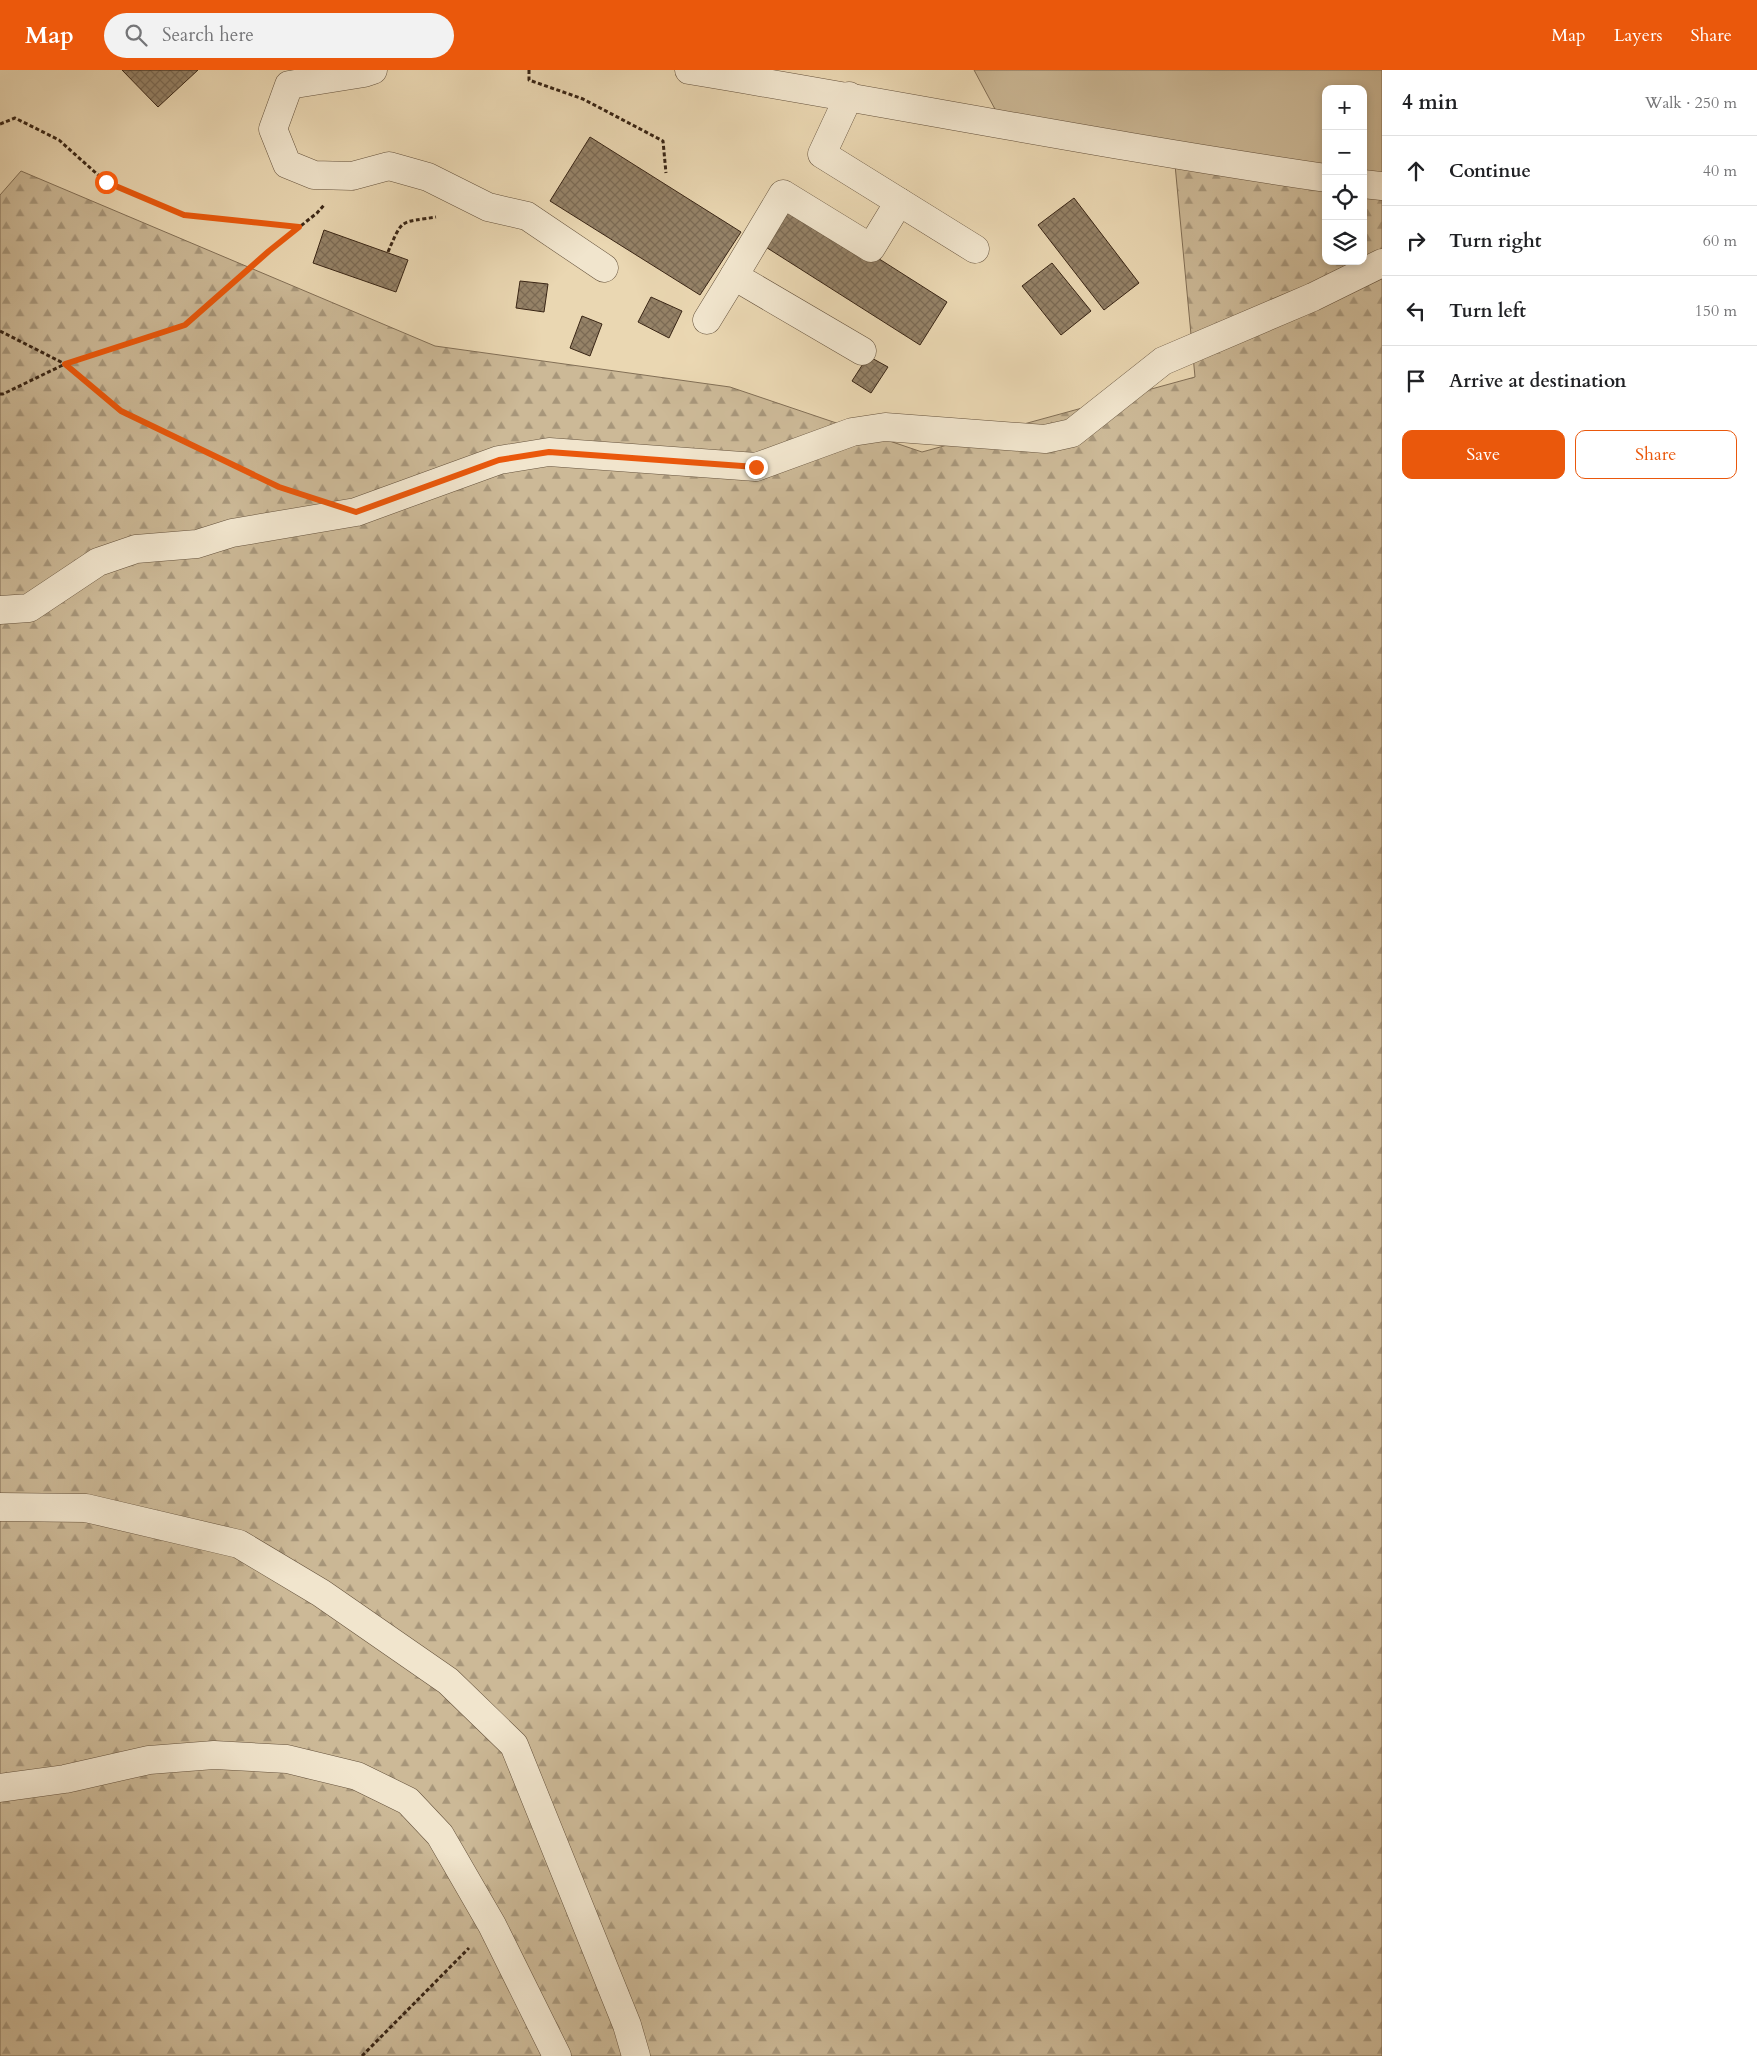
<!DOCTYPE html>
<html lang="en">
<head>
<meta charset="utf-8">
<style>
	:root { --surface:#fff; --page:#f2f2f2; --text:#202124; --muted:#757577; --line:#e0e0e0; --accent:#ea580c }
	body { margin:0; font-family:Cardo,serif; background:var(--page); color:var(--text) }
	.controls { position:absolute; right:15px; top:15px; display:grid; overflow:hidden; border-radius:10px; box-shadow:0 2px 8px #0003 }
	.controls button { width:45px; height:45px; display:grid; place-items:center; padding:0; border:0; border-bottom:1px solid var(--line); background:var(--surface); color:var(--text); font:25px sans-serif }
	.stop { position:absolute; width:15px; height:15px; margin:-11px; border:4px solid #ea580c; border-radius:50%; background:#fff }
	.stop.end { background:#ea580c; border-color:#fff; box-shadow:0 1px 5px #0008 }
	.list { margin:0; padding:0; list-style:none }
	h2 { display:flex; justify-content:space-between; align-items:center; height:65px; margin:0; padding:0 20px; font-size:21px }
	h2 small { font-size:16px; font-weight:400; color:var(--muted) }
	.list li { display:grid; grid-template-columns:32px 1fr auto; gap:15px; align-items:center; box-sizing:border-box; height:70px; padding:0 20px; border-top:1px solid var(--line) }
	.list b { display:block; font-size:19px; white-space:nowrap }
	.list em { font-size:16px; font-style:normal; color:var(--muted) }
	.actions { display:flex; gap:10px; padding:15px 20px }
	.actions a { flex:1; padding:11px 0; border:1px solid var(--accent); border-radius:10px; text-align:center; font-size:18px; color:var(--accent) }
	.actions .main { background:var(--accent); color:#fff }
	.icon { flex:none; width:28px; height:28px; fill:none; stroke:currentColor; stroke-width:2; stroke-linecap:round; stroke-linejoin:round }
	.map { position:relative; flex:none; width:1382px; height:1986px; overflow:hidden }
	header { display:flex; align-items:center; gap:30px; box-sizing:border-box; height:70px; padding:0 25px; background:var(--accent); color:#fff }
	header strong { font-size:24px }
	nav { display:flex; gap:28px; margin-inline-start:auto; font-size:18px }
	.search { width:350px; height:45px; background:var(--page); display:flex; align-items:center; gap:12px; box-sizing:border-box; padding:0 18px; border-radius:28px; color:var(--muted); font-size:19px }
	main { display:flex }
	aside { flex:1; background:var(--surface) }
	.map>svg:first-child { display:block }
	.forest { fill:url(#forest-firs); stroke:#826f56 }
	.green { fill:#ccb997; stroke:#826f56 }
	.building { fill:url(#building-cross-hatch); stroke:#392515 }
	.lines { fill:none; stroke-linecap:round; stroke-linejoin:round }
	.minor-casing { stroke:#65523c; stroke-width:29 }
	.tertiary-casing { stroke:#65523c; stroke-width:29 }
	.path { stroke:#392515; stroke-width:3; stroke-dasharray:4 2.5; stroke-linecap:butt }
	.minor { stroke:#f1e5cd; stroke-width:28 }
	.tertiary { stroke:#f1e5cd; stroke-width:28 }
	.route { stroke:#ea580c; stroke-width:6 }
</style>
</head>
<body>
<header>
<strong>Map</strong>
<div class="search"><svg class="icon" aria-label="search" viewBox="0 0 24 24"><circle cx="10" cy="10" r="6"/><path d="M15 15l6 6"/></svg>Search here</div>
<nav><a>Map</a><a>Layers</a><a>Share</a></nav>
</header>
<main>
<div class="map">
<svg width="1382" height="1986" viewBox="0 0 1382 1986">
	<defs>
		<pattern id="forest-firs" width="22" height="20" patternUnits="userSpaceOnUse" patternTransform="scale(1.25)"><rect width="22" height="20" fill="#ccb997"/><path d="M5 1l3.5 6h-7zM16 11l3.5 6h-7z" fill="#a7967a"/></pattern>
		<pattern id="building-cross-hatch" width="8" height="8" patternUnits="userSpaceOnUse" patternTransform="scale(1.25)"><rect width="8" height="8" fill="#958267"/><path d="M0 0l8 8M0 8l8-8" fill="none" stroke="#7b6a54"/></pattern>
	</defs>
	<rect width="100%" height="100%" fill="#ead7b2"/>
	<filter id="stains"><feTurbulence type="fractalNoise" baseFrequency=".004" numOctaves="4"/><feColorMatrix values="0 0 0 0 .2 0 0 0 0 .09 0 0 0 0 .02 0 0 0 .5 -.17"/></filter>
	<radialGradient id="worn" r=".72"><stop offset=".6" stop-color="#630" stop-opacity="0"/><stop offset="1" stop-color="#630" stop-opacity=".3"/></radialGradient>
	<polygon class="forest" points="1174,84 1326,108 1326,191 1363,191 1363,114 1382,116 1382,1986 0,1986 0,125 21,101 435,276 730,317 922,382 1195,307"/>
	<polygon class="green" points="974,0 1382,0 1382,116 1363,114 1363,19 1326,19 1326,108 1003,54"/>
	<g class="building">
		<polygon points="122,0 198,0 158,37"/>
		<polygon points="590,67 741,162 700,225 550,131"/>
		<polygon points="1074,128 1139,213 1104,240 1038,155"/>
		<polygon points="788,131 947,232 920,275 761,174"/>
		<polygon points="324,160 408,190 396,222 313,193"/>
		<polygon points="1052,193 1091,241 1061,265 1022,216"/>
		<polygon points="520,211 548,214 544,242 516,238"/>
		<polygon points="651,227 682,241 669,268 638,252"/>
		<polygon points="582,246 602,254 590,286 570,278"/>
		<polygon points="868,286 888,297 871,323 852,311"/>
	</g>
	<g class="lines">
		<g class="minor-casing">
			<g id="minor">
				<polyline points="373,0 364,3 289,15 273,59 287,94 314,105 352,106 389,96 428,107 488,137 527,146 604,198"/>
				<path d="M689 0C901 35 1113 77 1326 108"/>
				<polyline points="849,26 822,84 975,179"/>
				<polyline points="1363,114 1382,116"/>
				<polyline points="707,250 734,206"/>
				<polyline points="862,281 734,206 783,124 871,178 899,132"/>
			</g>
		</g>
		<g class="tertiary-casing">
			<g id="tertiary">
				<polyline points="0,540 29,538 98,492 136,479 197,474 232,463 356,442 499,390 549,382 756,397 852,362 885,357 1045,369 1072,363 1163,291 1313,227 1382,193"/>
				<polyline points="0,1437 86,1438 239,1474 321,1523 448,1611 514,1675 627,1955 636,1986"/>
				<polyline points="0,1718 65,1709 149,1690 214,1685 287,1689 357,1706 408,1731 440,1765 492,1855 557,1986"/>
			</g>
		</g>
		<g class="path">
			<polyline points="529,0 529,10 583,29 663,71 666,103"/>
			<polyline points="0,54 15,48 59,70 106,112 183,145 299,157"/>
			<path d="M388 182C403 147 400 153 436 147"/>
			<polyline points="0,261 65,294 121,341 279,417 292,421"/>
			<polyline points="0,324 3,324 65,294 185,255 269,181 317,143 324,135"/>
			<polyline points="362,1986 469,1878"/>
		</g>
		<use href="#minor" class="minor"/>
		<use href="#tertiary" class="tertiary"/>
	</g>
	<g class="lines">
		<polyline class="route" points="106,112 184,145 299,157 269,181 185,255 65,294 121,341 279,417 356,442 499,390 549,382 756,397"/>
	</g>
	<rect width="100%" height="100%" filter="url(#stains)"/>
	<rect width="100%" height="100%" fill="url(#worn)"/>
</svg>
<div class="controls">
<button>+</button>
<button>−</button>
<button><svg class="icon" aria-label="locate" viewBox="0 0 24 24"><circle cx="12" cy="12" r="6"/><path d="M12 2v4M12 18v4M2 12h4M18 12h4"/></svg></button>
<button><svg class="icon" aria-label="layers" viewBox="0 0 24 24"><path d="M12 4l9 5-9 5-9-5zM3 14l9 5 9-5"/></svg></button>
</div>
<div class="stop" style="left:106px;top:112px"></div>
<div class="stop end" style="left:756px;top:397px"></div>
</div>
<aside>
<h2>4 min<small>Walk · 250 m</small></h2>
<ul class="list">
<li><svg class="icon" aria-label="ahead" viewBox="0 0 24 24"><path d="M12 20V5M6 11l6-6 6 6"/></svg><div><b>Continue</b></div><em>40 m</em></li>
<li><svg class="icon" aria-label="right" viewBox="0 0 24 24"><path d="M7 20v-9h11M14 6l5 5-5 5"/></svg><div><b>Turn right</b></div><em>60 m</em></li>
<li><svg class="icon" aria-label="left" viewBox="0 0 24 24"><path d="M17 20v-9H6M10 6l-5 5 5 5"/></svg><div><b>Turn left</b></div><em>150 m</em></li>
<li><svg class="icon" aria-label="arrive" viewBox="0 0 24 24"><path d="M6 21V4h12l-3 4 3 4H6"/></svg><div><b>Arrive at destination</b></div></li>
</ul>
<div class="actions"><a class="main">Save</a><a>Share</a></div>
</aside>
</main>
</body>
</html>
